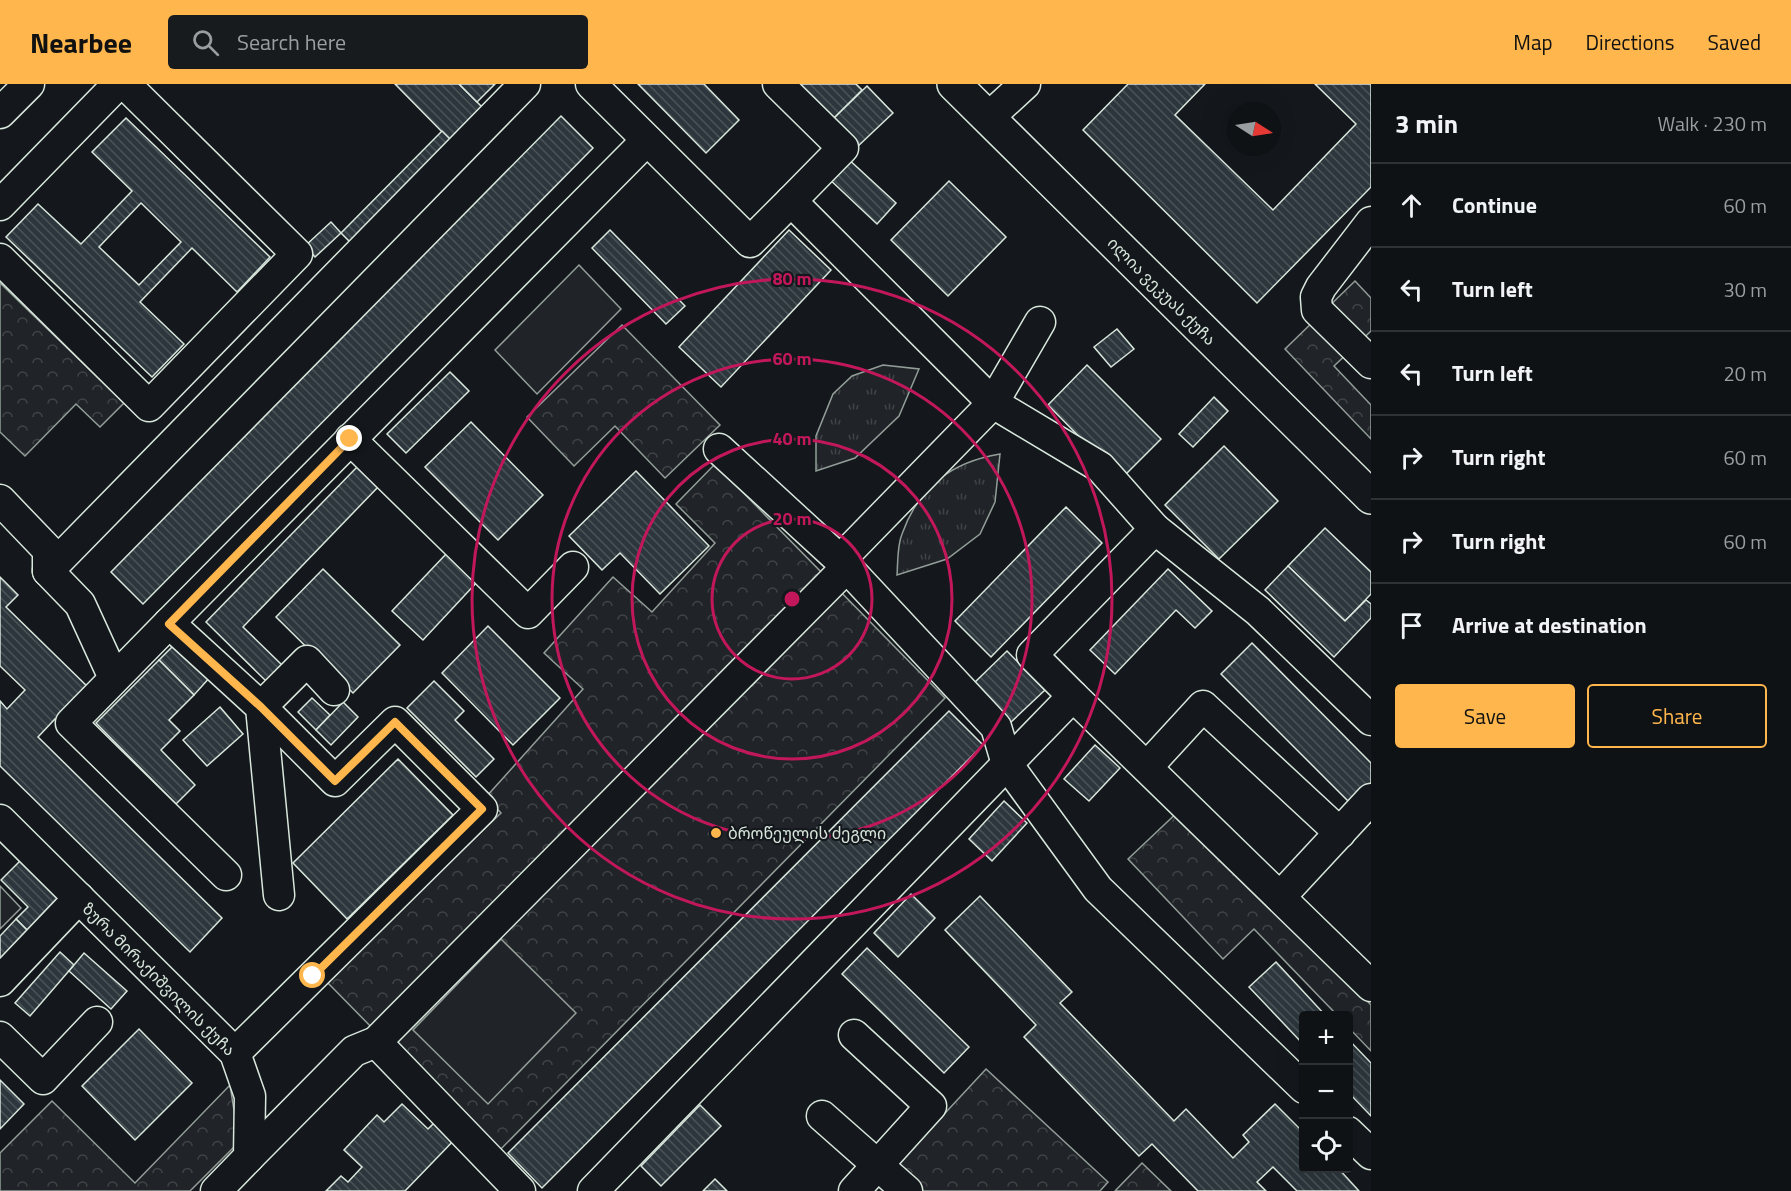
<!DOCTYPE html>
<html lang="en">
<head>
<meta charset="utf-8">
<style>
	:root { --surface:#0f1215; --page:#181b1e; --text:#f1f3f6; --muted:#9b9ea0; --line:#2f3234; --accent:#ffb74d }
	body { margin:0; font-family:"Titillium Web","Noto Sans Georgian",sans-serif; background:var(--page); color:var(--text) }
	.controls { position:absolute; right:18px; bottom:18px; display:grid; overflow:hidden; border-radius:6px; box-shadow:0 6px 24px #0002 }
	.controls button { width:54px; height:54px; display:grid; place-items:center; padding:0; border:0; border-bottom:2px solid var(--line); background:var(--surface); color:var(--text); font:30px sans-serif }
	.compass { position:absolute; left:1227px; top:18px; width:54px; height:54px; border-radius:50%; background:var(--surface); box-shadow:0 6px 24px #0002; rotate:102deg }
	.stop { position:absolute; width:18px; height:18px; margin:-14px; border:4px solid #ffb74d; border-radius:50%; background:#fff }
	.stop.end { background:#ffb74d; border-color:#fff; box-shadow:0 2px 6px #0008 }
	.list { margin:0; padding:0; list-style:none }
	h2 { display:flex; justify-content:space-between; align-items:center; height:78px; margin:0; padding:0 24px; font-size:26px }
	h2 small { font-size:20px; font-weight:400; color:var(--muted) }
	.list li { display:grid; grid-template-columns:39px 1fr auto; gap:18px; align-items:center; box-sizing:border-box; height:84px; padding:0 24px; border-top:2px solid var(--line) }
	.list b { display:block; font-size:22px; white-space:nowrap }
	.list em { font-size:20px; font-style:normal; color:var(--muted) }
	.actions { display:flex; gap:12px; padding:18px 24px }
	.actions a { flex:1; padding:14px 0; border:2px solid var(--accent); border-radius:6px; text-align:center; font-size:21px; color:var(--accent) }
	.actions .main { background:var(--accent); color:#111 }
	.icon { flex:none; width:33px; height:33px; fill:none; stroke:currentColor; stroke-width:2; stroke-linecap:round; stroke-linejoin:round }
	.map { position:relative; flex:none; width:1371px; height:1107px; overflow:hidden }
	header { display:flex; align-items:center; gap:36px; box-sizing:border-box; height:84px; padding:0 30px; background:var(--accent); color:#111 }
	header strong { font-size:28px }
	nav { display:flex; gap:33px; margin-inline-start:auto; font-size:21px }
	.search { width:420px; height:54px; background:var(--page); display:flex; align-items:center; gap:15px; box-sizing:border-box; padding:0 21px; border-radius:6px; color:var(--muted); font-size:22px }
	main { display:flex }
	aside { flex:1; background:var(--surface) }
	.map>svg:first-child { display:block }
	.grass { fill:url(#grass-tufts); stroke:#939e99; stroke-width:1.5 }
	.forest { fill:url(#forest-crowns); stroke:#939e99; stroke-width:1.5 }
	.garden { fill:#202428; stroke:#939e99; stroke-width:1.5 }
	.building { fill:url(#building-back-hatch); stroke:#d8e6dc; stroke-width:1.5; fill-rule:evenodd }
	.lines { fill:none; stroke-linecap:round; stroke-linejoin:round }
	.minor-casing { stroke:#d8e6dc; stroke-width:33 }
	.major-casing { stroke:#d8e6dc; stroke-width:36 }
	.minor { stroke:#14181c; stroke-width:30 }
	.major { stroke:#14181c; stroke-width:33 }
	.route { stroke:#ffb74d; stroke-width:8 }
	.ring { fill:none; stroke:#c2185b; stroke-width:3 }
	.poi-dot { fill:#ffb74d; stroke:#14181c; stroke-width:2 }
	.labels { text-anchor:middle; stroke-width:4.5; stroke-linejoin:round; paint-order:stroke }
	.street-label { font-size:16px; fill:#d8e6dc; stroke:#14181c }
	.poi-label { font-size:16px; fill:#d8e6dc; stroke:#14181c; text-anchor:start }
	.centre { fill:#c2185b; stroke:#14181c; stroke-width:3 }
	.ring-label { font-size:18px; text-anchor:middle; font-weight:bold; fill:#c2185b; stroke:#14181c; stroke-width:4.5; stroke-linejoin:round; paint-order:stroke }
</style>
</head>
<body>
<header>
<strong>Nearbee</strong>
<div class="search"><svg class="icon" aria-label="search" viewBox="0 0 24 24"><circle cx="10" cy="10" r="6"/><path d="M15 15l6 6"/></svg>Search here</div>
<nav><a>Map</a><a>Directions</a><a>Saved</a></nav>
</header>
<main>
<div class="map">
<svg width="1371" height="1107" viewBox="0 0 1371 1107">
	<defs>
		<pattern id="grass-tufts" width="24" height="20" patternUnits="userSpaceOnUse" patternTransform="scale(1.5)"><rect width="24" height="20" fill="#202428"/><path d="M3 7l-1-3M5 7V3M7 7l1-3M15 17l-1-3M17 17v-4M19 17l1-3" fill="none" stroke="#404447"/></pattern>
		<pattern id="forest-crowns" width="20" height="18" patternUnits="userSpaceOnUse" patternTransform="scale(1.5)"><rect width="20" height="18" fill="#202428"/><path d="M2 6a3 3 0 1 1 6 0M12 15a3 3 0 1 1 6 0" fill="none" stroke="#404447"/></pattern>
		<pattern id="building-back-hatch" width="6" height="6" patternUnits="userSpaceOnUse" patternTransform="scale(1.5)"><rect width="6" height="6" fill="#2c363c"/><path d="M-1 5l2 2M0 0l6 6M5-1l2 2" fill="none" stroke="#4a5358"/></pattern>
	</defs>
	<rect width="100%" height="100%" fill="#14181c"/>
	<g class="grass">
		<polygon points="883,281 919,285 899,332 855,374 816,387 816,352 833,310 852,292"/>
		<path d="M1000 370 995 418 980 450 947 475 897 491C898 478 897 462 902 450 919 402 952 378 1000 370Z"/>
	</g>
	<g class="forest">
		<polygon points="1355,197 1371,214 1371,247 1334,282 1371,321 1371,355 1285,265"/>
		<polygon points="0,199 124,319 100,343 76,320 25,372 0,348"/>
		<polygon points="622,241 720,341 665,394 615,342 574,382 527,333"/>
		<polygon points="715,380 945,614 496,1070 326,897 501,729 486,713 583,605 544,569 613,493 652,528 715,459 676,420"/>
		<polygon points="1183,723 1371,921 1371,967 1349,944 1348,932 1337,931 1254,845 1223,875 1128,775"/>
		<polygon points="986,985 1108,1098 1100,1107 922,1107 896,1082"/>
		<polygon points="230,1001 239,1058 190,1107 0,1107 0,1069 52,1017 135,1099"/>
		<polygon points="1142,1079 1171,1107 1115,1107"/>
	</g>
	<g class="garden">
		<polygon points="579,181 621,225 537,310 495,266"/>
		<polygon points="0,802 21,824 0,845"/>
		<polygon points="501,855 576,929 488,1020 413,946"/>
	</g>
	<g class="building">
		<polygon points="395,0 459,0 484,25 451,57"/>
		<polygon points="459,0 495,0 477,18"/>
		<polygon points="638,0 704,0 739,36 706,69"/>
		<polygon points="794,0 856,0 862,6 830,38"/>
		<polygon points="1128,0 1205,0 1175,31 1273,126 1356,40 1315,0 1371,0 1371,103 1257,219 1083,46"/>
		<polygon points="867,2 893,29 856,64 830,38"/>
		<polygon points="561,32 593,64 143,520 111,488"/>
		<path d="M126 34 270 173 237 208 192 164 140 218 184 260 152 293 6 153 38 120 81 160 132 107 92 68ZM141 119 181 158 139 201 99 163Z"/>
		<polygon points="442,47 457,62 356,164 341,149"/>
		<polygon points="845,72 896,119 877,140 826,92"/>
		<polygon points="949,97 1006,153 948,212 891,156"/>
		<polygon points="331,138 341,149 315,173 305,162"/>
		<polygon points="610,146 685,222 666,240 592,164"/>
		<polygon points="789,146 831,186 721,303 679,263"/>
		<polygon points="1117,245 1134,265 1111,283 1094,263"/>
		<polygon points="1087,281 1161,355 1121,395 1048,321"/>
		<polygon points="450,288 469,307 406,369 387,350"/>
		<polygon points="1214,313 1228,327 1193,363 1179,350"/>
		<polygon points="471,338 543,411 498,456 425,383"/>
		<polygon points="1224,362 1278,417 1219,475 1165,421"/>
		<polygon points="358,382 379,402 243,543 282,581 266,597 206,538"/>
		<polygon points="636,387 709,462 660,510 620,469 602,486 569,452"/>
		<polygon points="1066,423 1102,459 991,573 955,537"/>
		<polygon points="1325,444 1371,488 1371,510 1345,537 1288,482"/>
		<polygon points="447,469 478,497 423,556 392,527"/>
		<polygon points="1288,482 1345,537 1366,516 1371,520 1371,534 1334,573 1265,506"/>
		<polygon points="323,485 400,561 353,609 276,533"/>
		<polygon points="1168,485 1212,527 1195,544 1176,526 1115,590 1090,566"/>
		<polygon points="0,493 18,511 6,523 92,607 59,640 55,635 38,653 222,834 190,868 0,682 0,617 7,625 25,606 0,582"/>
		<polygon points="488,542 560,614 513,661 442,589"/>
		<polygon points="177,558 211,592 194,611 159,576"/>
		<polygon points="1252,559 1371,679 1371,708 1355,724 1221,590"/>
		<polygon points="1007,567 1045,606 1010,639 973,600"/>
		<polygon points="159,576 194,611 169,636 180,647 161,666 195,701 176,720 96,639"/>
		<polygon points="434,597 464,627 455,636 494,675 476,693 407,624"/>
		<polygon points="312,614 330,631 316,646 298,628"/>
		<polygon points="343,618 358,633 331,661 316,646"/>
		<polygon points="220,623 243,650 207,682 183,656"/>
		<polygon points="949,627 983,661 542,1104 508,1069"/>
		<polygon points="1095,661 1120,684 1089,717 1064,695"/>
		<polygon points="398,675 453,731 347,835 293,779"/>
		<polygon points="1004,717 1027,739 992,777 969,755"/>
		<polygon points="21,776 67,821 35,854 16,835 28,823 1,796"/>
		<polygon points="911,810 935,834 898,873 874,849"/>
		<polygon points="980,812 1072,908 1060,919 1174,1037 1186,1025 1233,1074 1249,1058 1243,1051 1275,1020 1304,1049 1304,1084 1338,1084 1359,1107 1297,1107 1273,1083 1257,1098 1266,1107 1198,1107 1152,1060 1139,1072 1024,953 1036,941 945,846"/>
		<polygon points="16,835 31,850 0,882 0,852"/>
		<polygon points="867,864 969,963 944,989 842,890"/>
		<polygon points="60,868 74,881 30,932 15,919"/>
		<polygon points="84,869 127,907 111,925 69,887"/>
		<polygon points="1276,878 1326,932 1304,932 1304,961 1249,903"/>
		<polygon points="139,945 192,999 135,1056 82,1002"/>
		<polygon points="1348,955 1371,979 1371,1032 1348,1008"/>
		<polygon points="0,996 24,1020 0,1045"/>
		<polygon points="402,1020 428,1045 439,1034 458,1052 405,1107 326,1107 341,1092 348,1098 362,1083 344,1066 377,1031 384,1038"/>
		<polygon points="700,1021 721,1042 661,1102 641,1082"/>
		<polygon points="715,1095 727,1107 703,1107"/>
	</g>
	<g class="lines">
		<g class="minor-casing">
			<g id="minor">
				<polyline points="591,0 750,158 791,117 993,319 1100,383 1155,445 1032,571 1073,612"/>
				<polyline points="778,0 843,64 791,117"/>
				<polyline points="0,29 29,0"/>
				<polyline points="988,34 1025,0"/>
				<polyline points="0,121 118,0"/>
				<polyline points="1371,138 1321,203 1316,213 1317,226 1371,279"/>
				<polyline points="0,175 149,322 297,170 125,0"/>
				<polyline points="1040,238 993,319 840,476 996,643 1007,680 1098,805 1304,1004"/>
				<polyline points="350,355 528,529 573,483"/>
				<polyline points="719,365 840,476"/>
				<polyline points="0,416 48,466 48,487 80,520 114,594"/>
				<polyline points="1155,445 1258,527 1371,636"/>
				<polyline points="48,487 525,0"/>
				<polyline points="169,539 71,639 226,791"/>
				<polyline points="1147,683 1203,622 1340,749"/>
				<polyline points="0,736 235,969 250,1012 249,1073 216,1107"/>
				<polyline points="279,811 261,623 169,539 647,56"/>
				<polyline points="1280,813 1371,715"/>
				<polyline points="0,897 79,814"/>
				<polyline points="854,951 931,1022 854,1107"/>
				<polyline points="0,953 43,995 97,938"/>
				<polyline points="376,958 520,1107"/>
				<polyline points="235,969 482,725 395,638 335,697 261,623 307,577 334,606"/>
				<polyline points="822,1032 907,1107"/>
				<polyline points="1348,1048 1371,1070"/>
				<polyline points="249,1073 354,967 376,958 847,483"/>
				<polyline points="593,1107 1073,612 1371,902"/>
			</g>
		</g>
		<g class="major-casing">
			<polyline id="major" points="954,0 1371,413"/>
		</g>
		<use href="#minor" class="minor"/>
		<use href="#major" class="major"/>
	</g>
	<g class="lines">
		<polyline class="route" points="313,892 482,725 395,638 335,697 261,623 169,540 350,355"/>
	</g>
	<g class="ring">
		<circle cx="792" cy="515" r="80"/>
		<circle cx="792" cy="515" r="160"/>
		<circle cx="792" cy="515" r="240"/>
		<circle cx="792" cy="515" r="320"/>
	</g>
	<circle class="poi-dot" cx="716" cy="749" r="6"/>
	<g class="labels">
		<g class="street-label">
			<text transform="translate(1162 207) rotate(45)" y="6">ილია ვეკუას ქუჩა</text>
			<text transform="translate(159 895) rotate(45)" y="6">ზურა მირაქიშვილის ქუჩა</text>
		</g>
		<g class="poi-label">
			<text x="728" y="755">ბროწეულის ძეგლი</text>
		</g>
	</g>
	<circle cx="792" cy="515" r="9" class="centre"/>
	<g class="ring-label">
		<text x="792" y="201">80 m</text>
		<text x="792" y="281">60 m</text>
		<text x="792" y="361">40 m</text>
		<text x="792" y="441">20 m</text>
	</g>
</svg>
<div class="controls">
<button>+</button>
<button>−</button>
<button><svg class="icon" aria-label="locate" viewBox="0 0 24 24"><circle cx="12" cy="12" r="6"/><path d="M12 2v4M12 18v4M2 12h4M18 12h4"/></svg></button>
</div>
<svg class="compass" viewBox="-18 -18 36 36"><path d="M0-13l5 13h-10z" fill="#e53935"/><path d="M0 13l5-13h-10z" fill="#9b9ea0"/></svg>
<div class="stop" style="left:313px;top:892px"></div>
<div class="stop end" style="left:350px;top:355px"></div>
</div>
<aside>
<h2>3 min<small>Walk · 230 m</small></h2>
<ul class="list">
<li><svg class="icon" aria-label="ahead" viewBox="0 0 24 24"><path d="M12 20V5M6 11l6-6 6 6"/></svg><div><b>Continue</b></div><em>60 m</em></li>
<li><svg class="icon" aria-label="left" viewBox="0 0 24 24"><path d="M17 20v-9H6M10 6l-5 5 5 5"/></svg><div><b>Turn left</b></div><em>30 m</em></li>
<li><svg class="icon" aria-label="left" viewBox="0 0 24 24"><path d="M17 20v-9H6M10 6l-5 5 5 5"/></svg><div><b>Turn left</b></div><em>20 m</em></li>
<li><svg class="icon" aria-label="right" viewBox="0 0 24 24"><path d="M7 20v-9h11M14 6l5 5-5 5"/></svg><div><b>Turn right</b></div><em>60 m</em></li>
<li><svg class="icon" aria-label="right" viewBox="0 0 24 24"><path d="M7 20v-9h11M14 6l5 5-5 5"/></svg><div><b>Turn right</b></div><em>60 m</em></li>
<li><svg class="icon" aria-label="arrive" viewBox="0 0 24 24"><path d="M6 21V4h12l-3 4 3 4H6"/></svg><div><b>Arrive at destination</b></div></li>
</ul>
<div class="actions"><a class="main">Save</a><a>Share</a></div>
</aside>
</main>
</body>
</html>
